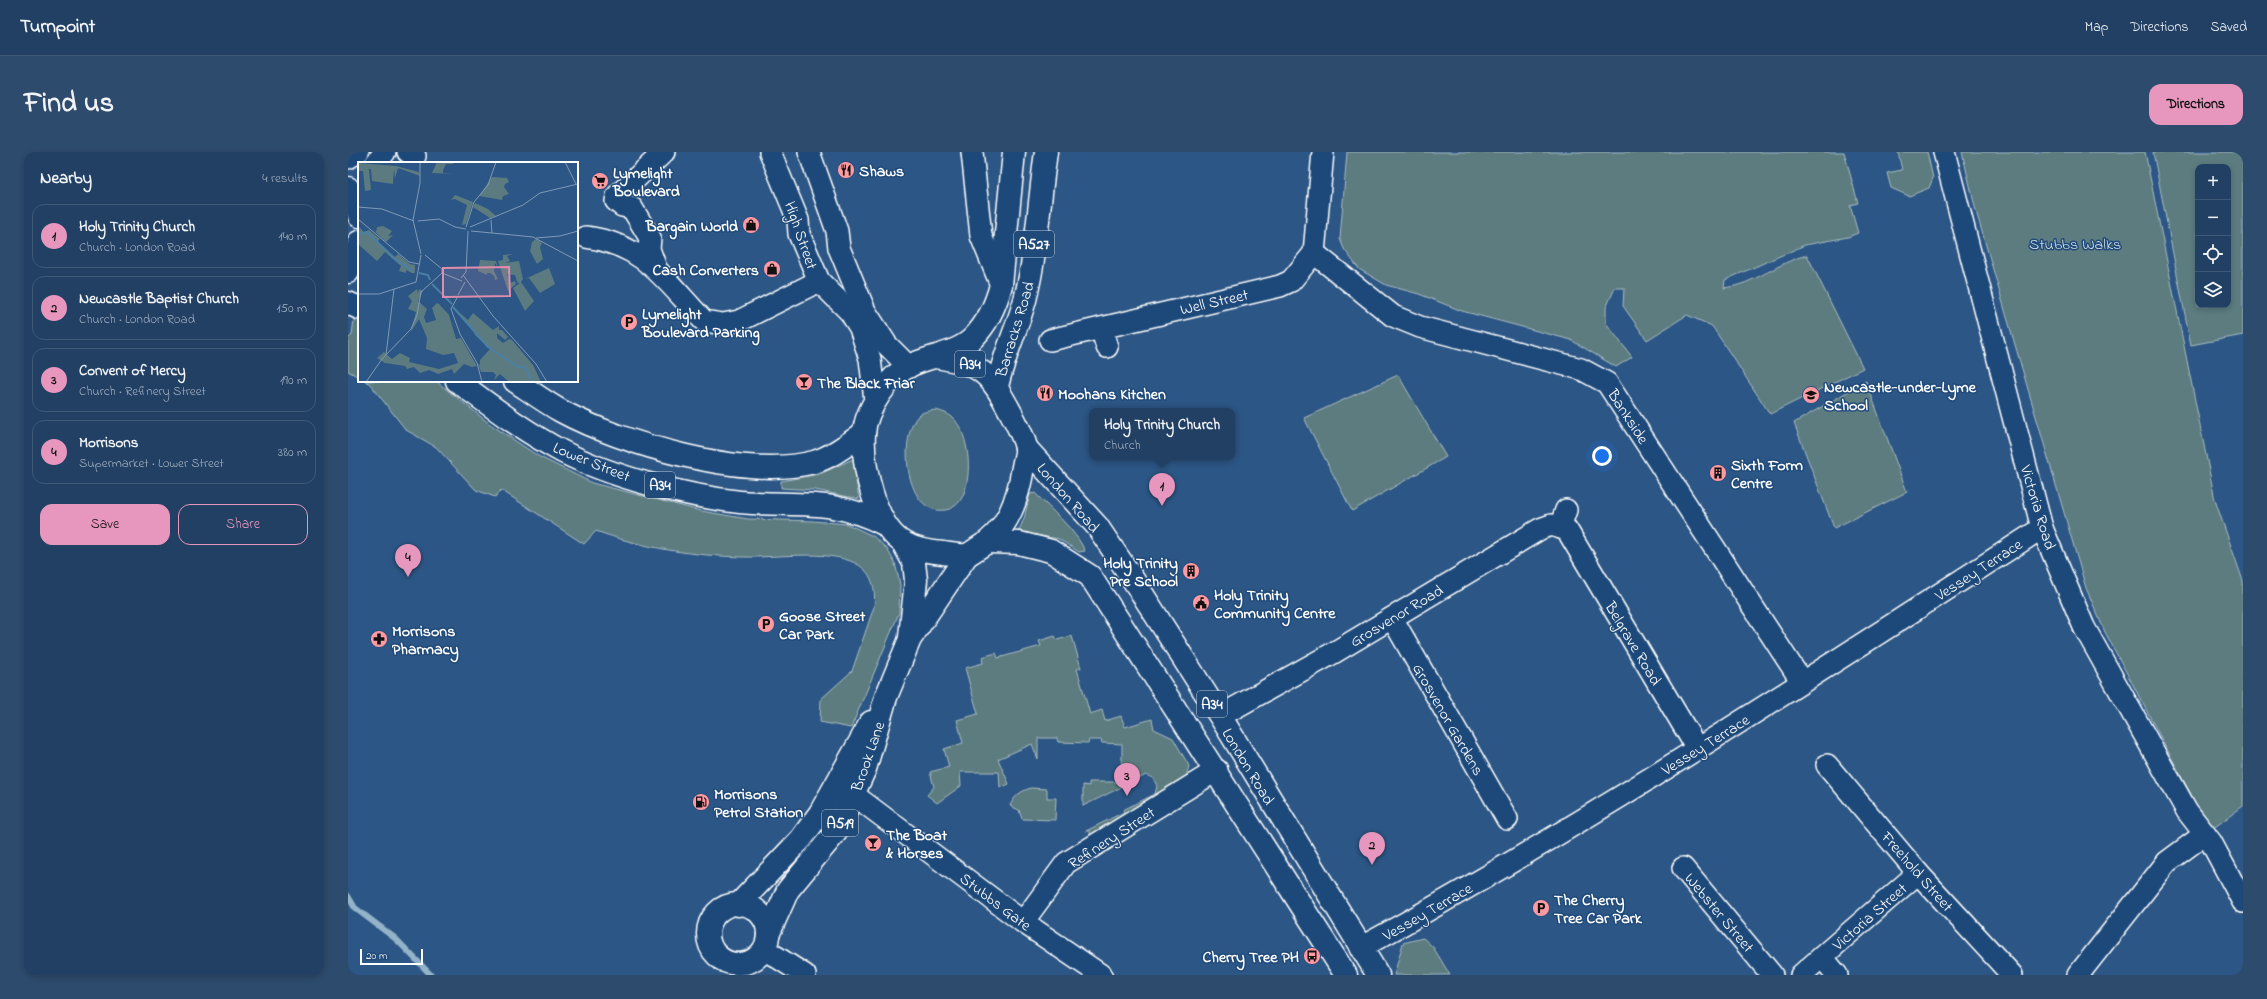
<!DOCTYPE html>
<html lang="en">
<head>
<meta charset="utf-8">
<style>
	:root { --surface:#214064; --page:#2d4b6d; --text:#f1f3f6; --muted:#a2afbf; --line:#3e5978; --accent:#e797bd }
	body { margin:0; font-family:"Indie Flower",sans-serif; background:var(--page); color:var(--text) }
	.controls { position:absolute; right:12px; top:12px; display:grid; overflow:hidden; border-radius:8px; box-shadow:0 2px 6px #0003 }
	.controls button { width:36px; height:36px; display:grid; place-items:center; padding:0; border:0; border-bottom:1px solid var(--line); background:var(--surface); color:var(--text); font:20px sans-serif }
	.scale { position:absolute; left:12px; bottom:10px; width:63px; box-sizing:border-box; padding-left:4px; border:2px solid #fff; border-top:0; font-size:11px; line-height:14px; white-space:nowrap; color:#fff; -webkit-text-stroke:3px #1f4a7a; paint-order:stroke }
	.you { position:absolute; left:1254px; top:304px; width:14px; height:14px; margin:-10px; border:3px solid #fff; border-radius:50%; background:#1a73e8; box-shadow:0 0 0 6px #1a73e833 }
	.badge { display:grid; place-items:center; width:26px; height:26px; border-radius:50%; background:var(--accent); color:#111; font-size:13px; font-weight:700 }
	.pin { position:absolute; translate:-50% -33px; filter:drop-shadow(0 1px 2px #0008) }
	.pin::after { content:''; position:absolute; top:21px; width:14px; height:12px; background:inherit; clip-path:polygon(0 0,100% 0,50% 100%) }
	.popup { position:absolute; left:741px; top:256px; width:146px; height:52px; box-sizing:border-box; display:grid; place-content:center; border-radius:8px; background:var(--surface); filter:drop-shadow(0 1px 3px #0005); font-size:13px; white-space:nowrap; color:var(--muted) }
	.popup b { font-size:15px; color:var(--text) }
	.popup::after { content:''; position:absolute; left:50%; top:100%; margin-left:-8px; border:8px solid transparent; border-top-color:var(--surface) }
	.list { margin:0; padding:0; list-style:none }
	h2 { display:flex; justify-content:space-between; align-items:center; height:52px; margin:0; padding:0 16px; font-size:17px }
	h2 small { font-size:13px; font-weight:400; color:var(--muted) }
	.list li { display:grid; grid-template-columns:26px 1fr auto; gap:12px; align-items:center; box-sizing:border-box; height:64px; margin:0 8px 8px; padding:0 8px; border:1px solid var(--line); border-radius:12px }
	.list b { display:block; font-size:15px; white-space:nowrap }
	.list p { margin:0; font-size:13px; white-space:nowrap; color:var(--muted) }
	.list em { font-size:13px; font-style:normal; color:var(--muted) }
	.actions { display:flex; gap:8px; padding:12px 16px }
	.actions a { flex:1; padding:9px 0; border:1px solid var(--accent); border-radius:12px; text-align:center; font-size:14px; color:var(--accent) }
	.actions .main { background:var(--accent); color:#111 }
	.icon { flex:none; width:22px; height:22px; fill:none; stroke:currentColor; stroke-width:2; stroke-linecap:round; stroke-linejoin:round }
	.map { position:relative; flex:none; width:1895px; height:823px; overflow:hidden; border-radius:12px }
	header { display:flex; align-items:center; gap:24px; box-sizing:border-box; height:56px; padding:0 20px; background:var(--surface); border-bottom:1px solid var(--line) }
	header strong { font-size:19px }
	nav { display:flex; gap:22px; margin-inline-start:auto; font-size:14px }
	.intro { display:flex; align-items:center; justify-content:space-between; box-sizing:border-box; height:96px; padding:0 24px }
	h1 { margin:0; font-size:28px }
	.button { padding:10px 18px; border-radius:12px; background:var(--accent); color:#111; font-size:14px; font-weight:700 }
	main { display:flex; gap:24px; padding:0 24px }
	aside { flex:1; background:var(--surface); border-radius:12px; box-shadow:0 2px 6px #0003 }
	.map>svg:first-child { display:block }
	.green { fill:#5b7b80; stroke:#adbdc0; fill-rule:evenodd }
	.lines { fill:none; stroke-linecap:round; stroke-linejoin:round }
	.stream { stroke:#93b3c9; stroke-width:6 }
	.minor-casing { stroke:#fff; stroke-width:24 }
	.major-casing { stroke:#fff; stroke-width:25 }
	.highway-casing { stroke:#fff; stroke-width:25 }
	.minor { stroke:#1f4a7a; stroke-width:21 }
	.major { stroke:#1f4a7a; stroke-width:22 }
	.highway { stroke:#1f4a7a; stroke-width:22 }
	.labels { text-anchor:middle; stroke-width:3; stroke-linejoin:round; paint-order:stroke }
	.shield { fill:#1f4a7a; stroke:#bcc9d7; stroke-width:1 }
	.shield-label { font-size:15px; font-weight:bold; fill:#fff }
	.poi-label { font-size:16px; font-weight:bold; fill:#fff; stroke:#1f4a7a; text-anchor:start }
	.street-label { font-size:16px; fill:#fff; stroke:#1f4a7a }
	.park-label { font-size:16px; fill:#d6dedf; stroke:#1f4a7a }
	.inset-river { fill:none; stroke:#4b80a5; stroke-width:2 }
	.inset-road { fill:none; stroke:#809ab6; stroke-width:1 }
	.view { fill:#e08cad; fill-opacity:0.15; stroke:#e08cad; stroke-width:2 }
	.inset-edge { fill:none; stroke:#fff; stroke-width:2 }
</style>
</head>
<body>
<header>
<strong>Turnpoint</strong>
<nav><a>Map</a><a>Directions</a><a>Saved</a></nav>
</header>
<div class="intro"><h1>Find us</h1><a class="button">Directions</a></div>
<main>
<aside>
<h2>Nearby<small>4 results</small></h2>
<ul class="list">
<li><span class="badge">1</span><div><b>Holy Trinity Church</b><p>Church · London Road</p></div><em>140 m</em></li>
<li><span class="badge">2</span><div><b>Newcastle Baptist Church</b><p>Church · London Road</p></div><em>150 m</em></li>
<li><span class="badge">3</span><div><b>Convent of Mercy</b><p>Church · Refinery Street</p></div><em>190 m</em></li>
<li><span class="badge">4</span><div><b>Morrisons</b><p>Supermarket · Lower Street</p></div><em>380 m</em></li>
</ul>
<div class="actions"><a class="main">Save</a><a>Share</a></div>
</aside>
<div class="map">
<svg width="1895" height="823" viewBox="0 0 1895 823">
	<rect width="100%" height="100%" fill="#2c5685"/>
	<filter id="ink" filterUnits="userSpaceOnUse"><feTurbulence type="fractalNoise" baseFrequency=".025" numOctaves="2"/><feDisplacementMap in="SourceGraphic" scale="8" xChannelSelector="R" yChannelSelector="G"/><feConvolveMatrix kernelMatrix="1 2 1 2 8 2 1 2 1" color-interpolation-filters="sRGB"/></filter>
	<g filter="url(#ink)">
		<g class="green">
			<path d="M999 0H1496L1510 51 1502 53 1510 81 1500 85 1457 93 1377 128 1376 136C1406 133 1430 110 1459 103L1515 216 1422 262 1364 174 1339 163 1299 188 1275 154 1276 136H1267L1258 156V171L1284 205 1268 215 1223 188 1114 159 1071 142 1038 133 1011 117 996 97 992 87Z"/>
			<polygon points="1550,0 1579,0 1585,26 1581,36 1561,44 1543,36 1539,21 1554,18"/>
			<polygon points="1614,0 1797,0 1867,348 1895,429 1895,654 1863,678 1853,668 1848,652 1757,480 1738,436 1628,59"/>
			<path d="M1805 0H1895V183L1843 193ZM1850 15H1880V153H1850Z"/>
			<polygon points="6,167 11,170 11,225 0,219 0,187 4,183"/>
			<polygon points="1050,223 1098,305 1004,359 956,266"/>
			<path d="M17 229H88L142 272 190 304 244 331 353 359 400 367 465 369 499 372 525 384 539 397 547 411 552 432 551 461 503 576 472 570 473 547 504 519 526 455C528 437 525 420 507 411 478 397 429 406 396 405 346 404 295 396 248 379L236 392 153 338 147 345 128 338 88 295 58 278 22 232Z"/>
			<polygon points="1518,229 1559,340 1486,376 1446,271"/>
			<path d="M588 258C595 260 602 262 607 268 621 285 624 320 616 341 613 350 606 357 597 358 558 364 550 288 569 265 574 259 581 259 588 258Z"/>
			<polygon points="505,307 511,347 467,338 433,336 433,329 472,322"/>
			<path d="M687 341C703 358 728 378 737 399L731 400 711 387 670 380 676 367 682 342Z"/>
			<polygon points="707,484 709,488 724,484 733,516 729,517 742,562 754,558 757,569 773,564 777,575 804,567 806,577 825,586 841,614 837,629 742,687 742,679 738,679 776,660 775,658 807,642 809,634 805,626 798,623 735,654 735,633 741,634 741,630 770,630 770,615 774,615 774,592 754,591 753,588 741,588 740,591 710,590 709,586 690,586 690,607 684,592 650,607 661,632 652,636 651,620 612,620 613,634 589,651 579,643 586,635 582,620 601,615 596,597 615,591 609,568 630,562 617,516 635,511 634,505 648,501 650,506 693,494 691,489"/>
			<path d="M683 636 699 637V646H708L707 668 674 667 671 658 662 654C666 644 673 639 683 636Z"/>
			<polygon points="1075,786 1085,795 1102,823 1046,823 1055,791"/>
		</g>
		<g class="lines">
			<polyline class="stream" points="0,744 7,756 48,787 83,823"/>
			<g class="minor-casing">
				<g id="minor">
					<polyline points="60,0 67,4"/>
					<polyline points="422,0 450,68 451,82 471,129 502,160 512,176 522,207 527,248"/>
					<polyline points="461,0 489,79 491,96 517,159 539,193 561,215"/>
					<polyline points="624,0 633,84 653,133"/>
					<polyline points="1596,0 1694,376 1736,475 1839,659 1863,690 1895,750"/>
					<polyline points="0,6 10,0"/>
					<polyline points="28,11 37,0"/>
					<path d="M238 85C298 93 318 130 356 169L375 172 391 169 471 129"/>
					<polyline points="966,101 1045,164 1072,175 1233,217 1259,231 1454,530"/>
					<polyline points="308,116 301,97 302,86 284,56 274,54 268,49 269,44 316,0"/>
					<polyline points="753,176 759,195"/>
					<polyline points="702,188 932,134 943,129 966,101 975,0"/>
					<polyline points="1212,375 1218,358"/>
					<polyline points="1044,466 1159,667"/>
					<polyline points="872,564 987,500 1192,377 1203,373 1219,378 1350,598"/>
					<polyline points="1479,613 1570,721 1664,823"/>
					<polyline points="506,643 675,770 753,823"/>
					<polyline points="1335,716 1424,823"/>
					<polyline points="675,770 718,711 869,618"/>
					<path d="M1012 796C1247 668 1470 520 1694 376"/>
					<polyline points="416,797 457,823"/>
					<polyline points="1474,805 1489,823"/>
					<polyline points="1453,823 1570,721"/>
					<polyline points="1730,823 1819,710 1857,682"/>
				</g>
			</g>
			<g class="major-casing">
				<g id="major">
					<polyline points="555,391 566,411 568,428 562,485"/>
					<circle cx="390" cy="782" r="30"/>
					<polyline points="390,753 453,687 472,661 523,570"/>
					<polyline points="420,783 440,738 488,680 517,617 538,545 562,487 619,403"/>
				</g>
			</g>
			<g class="highway-casing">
				<g id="highway">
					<polyline points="0,36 8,52 11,64"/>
					<polyline points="0,120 7,106 11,90"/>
					<polyline points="0,151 11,156"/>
					<path d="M587 205C634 212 641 220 663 261 668 271 675 283 678 295 679 300 676 309 675 315 670 347 660 379 630 396 627 398 622 402 618 403 611 404 602 402 595 401 582 400 568 398 556 391 527 375 514 313 516 282 517 258 540 225 561 214 581 204 609 202 625 186 640 171 648 152 653 133L666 0"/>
					<path d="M109 229C143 254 177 280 215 300 264 325 337 344 392 350 447 355 483 345 536 372"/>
					<path d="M167 229C182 239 197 250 213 259 274 292 398 328 466 310 484 305 501 291 516 281"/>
					<path d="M649 235C655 205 669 177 677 148 689 100 691 49 698 0"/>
					<polyline points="678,296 749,374 786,429 872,564 1030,823"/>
					<polyline points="641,390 671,391 703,399 742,424 998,823"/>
				</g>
			</g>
			<use href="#minor" class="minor"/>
			<use href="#major" class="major"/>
			<use href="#highway" class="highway"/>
		</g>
	</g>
	<defs>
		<g id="restaurant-disc" transform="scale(0.9)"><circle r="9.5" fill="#ff9aa2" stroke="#1f4a7a"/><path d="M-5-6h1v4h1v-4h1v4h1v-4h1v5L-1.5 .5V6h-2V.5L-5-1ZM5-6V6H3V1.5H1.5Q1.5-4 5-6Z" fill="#111"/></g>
		<g id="supermarket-disc" transform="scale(0.9)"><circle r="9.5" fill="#ff9aa2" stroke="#1f4a7a"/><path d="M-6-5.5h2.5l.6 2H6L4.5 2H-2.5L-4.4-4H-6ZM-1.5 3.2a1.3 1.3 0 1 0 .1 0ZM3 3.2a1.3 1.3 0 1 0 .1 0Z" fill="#111"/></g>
		<g id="shop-disc" transform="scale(0.9)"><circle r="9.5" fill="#ff9aa2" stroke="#1f4a7a"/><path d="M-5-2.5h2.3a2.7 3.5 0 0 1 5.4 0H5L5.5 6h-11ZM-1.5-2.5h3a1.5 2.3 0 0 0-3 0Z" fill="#111"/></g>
		<g id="parking-disc" transform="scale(0.9)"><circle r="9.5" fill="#ff9aa2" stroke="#1f4a7a"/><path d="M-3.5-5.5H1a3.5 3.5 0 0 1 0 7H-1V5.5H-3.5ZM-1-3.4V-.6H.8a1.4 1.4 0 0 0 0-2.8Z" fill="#111"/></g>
		<g id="bar-disc" transform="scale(0.9)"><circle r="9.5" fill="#ff9aa2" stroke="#1f4a7a"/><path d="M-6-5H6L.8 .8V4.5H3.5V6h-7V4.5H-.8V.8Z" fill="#111"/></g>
		<g id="school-disc" transform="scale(0.9)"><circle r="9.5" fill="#ff9aa2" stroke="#1f4a7a"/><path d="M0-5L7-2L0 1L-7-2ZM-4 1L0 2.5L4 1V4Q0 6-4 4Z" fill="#111"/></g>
		<g id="building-disc" transform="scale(0.9)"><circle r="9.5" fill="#ff9aa2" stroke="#1f4a7a"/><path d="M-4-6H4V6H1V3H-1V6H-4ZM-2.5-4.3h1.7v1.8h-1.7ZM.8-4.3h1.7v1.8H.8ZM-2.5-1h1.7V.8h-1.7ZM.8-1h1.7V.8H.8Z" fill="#111"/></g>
		<g id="civic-disc" transform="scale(0.9)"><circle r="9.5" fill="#ff9aa2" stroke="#1f4a7a"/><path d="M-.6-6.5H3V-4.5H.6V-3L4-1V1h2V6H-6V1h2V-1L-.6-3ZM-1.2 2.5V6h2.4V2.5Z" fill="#111"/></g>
		<g id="pharmacy-disc" transform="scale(0.9)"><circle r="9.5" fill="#ff9aa2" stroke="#1f4a7a"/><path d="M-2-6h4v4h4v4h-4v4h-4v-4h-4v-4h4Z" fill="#111"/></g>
		<g id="fuel-disc" transform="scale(0.9)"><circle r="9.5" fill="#ff9aa2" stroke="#1f4a7a"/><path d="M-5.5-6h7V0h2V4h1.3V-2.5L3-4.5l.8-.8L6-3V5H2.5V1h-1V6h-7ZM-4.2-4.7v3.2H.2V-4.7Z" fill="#111"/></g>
		<g id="bus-disc" transform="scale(0.9)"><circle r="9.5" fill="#ff9aa2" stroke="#1f4a7a"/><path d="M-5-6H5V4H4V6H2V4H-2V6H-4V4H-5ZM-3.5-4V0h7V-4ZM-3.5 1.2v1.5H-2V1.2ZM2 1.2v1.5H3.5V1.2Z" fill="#111"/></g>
	</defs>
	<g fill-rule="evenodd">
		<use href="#restaurant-disc" x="498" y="18"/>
		<use href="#supermarket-disc" x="252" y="29"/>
		<use href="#shop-disc" x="403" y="73"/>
		<use href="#shop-disc" x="424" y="117"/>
		<use href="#parking-disc" x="281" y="170"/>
		<use href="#bar-disc" x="456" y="230"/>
		<use href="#restaurant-disc" x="697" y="241"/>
		<use href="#school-disc" x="1463" y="243"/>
		<use href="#building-disc" x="1370" y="321"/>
		<use href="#building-disc" x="843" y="419"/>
		<use href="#civic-disc" x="853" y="451"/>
		<use href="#parking-disc" x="418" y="472"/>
		<use href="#pharmacy-disc" x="31" y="487"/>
		<use href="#fuel-disc" x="353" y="650"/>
		<use href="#bar-disc" x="525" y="691"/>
		<use href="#parking-disc" x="1193" y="756"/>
		<use href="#bus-disc" x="964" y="804"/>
	</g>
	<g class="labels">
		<g class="shield">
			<rect x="666" y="79" width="40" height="26" rx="3"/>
			<rect x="607" y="199" width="30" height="26" rx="3"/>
			<rect x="297" y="320" width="30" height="26" rx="3"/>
			<rect x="849" y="539" width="30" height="26" rx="3"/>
			<rect x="474" y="658" width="36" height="26" rx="3"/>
		</g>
		<g class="shield-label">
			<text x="686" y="97">A527</text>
			<text x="622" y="217">A34</text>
			<text x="312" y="338">A34</text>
			<text x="864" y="557">A34</text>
			<text x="492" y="676">A519</text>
		</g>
		<g class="poi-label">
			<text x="511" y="24">Shaws</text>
			<text x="265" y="26">Lymelight<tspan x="265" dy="18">Boulevard</tspan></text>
			<text x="390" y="79" text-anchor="end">Bargain World</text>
			<text x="411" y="123" text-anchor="end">Cash Converters</text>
			<text x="294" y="167">Lymelight<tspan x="294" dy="18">Boulevard Parking</tspan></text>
			<text x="469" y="236">The Black Friar</text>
			<text x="1476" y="240">Newcastle-under-Lyme<tspan x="1476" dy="18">School</tspan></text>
			<text x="710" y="247">Moohans Kitchen</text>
			<text x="1383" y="318">Sixth Form<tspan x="1383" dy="18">Centre</tspan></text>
			<text x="830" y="416" text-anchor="end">Holy Trinity<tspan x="830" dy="18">Pre School</tspan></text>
			<text x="866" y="448">Holy Trinity<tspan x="866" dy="18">Community Centre</tspan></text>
			<text x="431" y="469">Goose Street<tspan x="431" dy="18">Car Park</tspan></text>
			<text x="44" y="484">Morrisons<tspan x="44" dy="18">Pharmacy</tspan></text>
			<text x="366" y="647">Morrisons<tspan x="366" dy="18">Petrol Station</tspan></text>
			<text x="538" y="688">The Boat<tspan x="538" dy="18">&amp; Horses</tspan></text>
			<text x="1206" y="753">The Cherry<tspan x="1206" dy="18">Tree Car Park</tspan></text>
			<text x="951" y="810" text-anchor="end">Cherry Tree PH</text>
		</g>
		<g class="street-label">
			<text transform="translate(454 83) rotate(71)" y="6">High Street</text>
			<text transform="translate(866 149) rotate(-13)" y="6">Well Street</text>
			<text transform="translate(666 177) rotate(-73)" y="6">Barracks Road</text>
			<text transform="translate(1281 264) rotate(57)" y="6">Bankside</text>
			<text transform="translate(244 309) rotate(22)" y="6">Lower Street</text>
			<text transform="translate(721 345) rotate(49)" y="6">London Road</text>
			<text transform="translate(1691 355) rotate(73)" y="6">Victoria Road</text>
			<text transform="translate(1630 417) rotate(-33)" y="6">Vessey Terrace</text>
			<text transform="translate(1048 463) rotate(-31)" y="6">Grosvenor Road</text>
			<text transform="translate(1286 491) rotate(59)" y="6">Belgrave Road</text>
			<text transform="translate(1101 567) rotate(60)" y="6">Grosvenor Gardens</text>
			<text transform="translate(1357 592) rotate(-32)" y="6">Vessey Terrace</text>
			<text transform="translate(519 604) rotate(-71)" y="6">Brook Lane</text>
			<text transform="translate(901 614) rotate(59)" y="6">London Road</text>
			<text transform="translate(763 685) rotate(-33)" y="6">Refinery Street</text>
			<text transform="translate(1570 719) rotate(49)" y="6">Freehold Street</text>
			<text transform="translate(648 749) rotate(37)" y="6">Stubbs Gate</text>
			<text transform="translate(1079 759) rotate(-30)" y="6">Vessey Terrace</text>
			<text transform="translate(1372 760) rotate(50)" y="6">Webster Street</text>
			<text transform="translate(1521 764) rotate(-41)" y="6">Victoria Street</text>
		</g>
		<g class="park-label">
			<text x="1727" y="97">Stubbs Walks</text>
		</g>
	</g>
	<g transform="translate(10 10)">
		<rect width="220" height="220" fill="#2c5685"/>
		<path d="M79 0H96L95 2H88L85 8V11L95 12 74 11ZM0 1 38 4 61 10 62 14 40 6 37 16 36 7 35 22 14 19 13 7 9 8H11L13 28 7 29 5 9H0ZM134 15 149 16 151 20 147 22 146 25 151 32 145 34 144 38 121 34ZM97 33 115 40 108 62 104 63 109 43 97 37 93 38ZM117 41 130 47 138 54 132 56 115 45ZM0 64 6 70 11 68 22 77 19 80 37 95 40 92 52 102 57 103V111H49H54L48 108V111L41 109 43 104 27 90 19 99 0 82ZM25 64 34 69 30 74 35 73 28 80 14 67 18 70 19 65ZM178 77 184 81 182 85 185 97 179 102 172 89 174 80ZM155 92 149 94 152 99 147 101 161 99 165 117 163 120 176 139 167 149 155 126 162 121H159L161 119 159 120 157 113 149 112 152 121 157 119 158 122 150 129 140 99 145 98V93ZM122 98 138 99 140 106 137 101 136 109 140 117 137 118 136 114 132 111H129V113L120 109ZM191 106 197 122 182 131 171 116 167 117ZM59 127 60 131 61 127 65 129 60 139 69 147 66 155 68 161 78 158 74 146 79 141 81 142 91 153 98 177 103 176 119 204 114 205 106 202 96 212 94 207 80 212 71 208 62 211 56 205 49 207 47 204 27 201 19 196 26 190 34 197 42 191 52 196 51 200 81 207 100 201 96 191 85 193 68 187 69 176 61 157 54 168 46 178 53 169 58 150 50 147 54 139 50 134ZM95 145 110 158 115 151 135 168 141 164V168H144L150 175 147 178 139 171V176L145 181 151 177 154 178 175 203 183 220H151L142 212 136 218 138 213 135 210H123L120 202 122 203V198L132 187 117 173 114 166Z" fill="#5b7b80"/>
		<path class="inset-river" d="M0 67 3 72 9 70 36 96 55 109M61 111 70 113 72 118M74 122 94 142M95 145 130 185 159 204 168 206 174 220"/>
		<path class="inset-road" d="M62 0V21L55 58 63 92M207 0 218 22M0 45 24 47 56 59M0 57 51 100 61 102M60 59 81 57 97 65 108 67M108 65 116 40 130 23 138 0M112 65 165 43 182 31 220 22M113 69 134 71 133 58M134 71 175 75 220 99M178 76 202 74 220 69M67 93 84 107V111M84 111 104 119M105 113 135 154 178 202 189 220M103 116 108 110 110 69M0 132H21L58 120 63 93M100 133 107 120M100 134 93 147 102 172 119 201 124 220M28 193 36 127M8 220 24 197 53 167 59 153 63 130 84 111"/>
		<path class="view" d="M151 105 152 134 85 135V106Z"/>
		<rect width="220" height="220" class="inset-edge"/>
	</g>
</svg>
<div class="controls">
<button>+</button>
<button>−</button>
<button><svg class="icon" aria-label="locate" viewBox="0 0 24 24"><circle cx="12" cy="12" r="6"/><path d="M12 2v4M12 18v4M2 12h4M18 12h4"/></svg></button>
<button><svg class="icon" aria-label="layers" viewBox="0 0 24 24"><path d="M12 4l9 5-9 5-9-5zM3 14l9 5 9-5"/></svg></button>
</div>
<div class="scale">20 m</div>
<div class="you"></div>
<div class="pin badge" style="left:814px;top:354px">1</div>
<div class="popup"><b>Holy Trinity Church</b>Church</div>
<div class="pin badge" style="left:1024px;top:713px">2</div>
<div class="pin badge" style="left:779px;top:644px">3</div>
<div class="pin badge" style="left:60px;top:425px">4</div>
</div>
</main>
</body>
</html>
